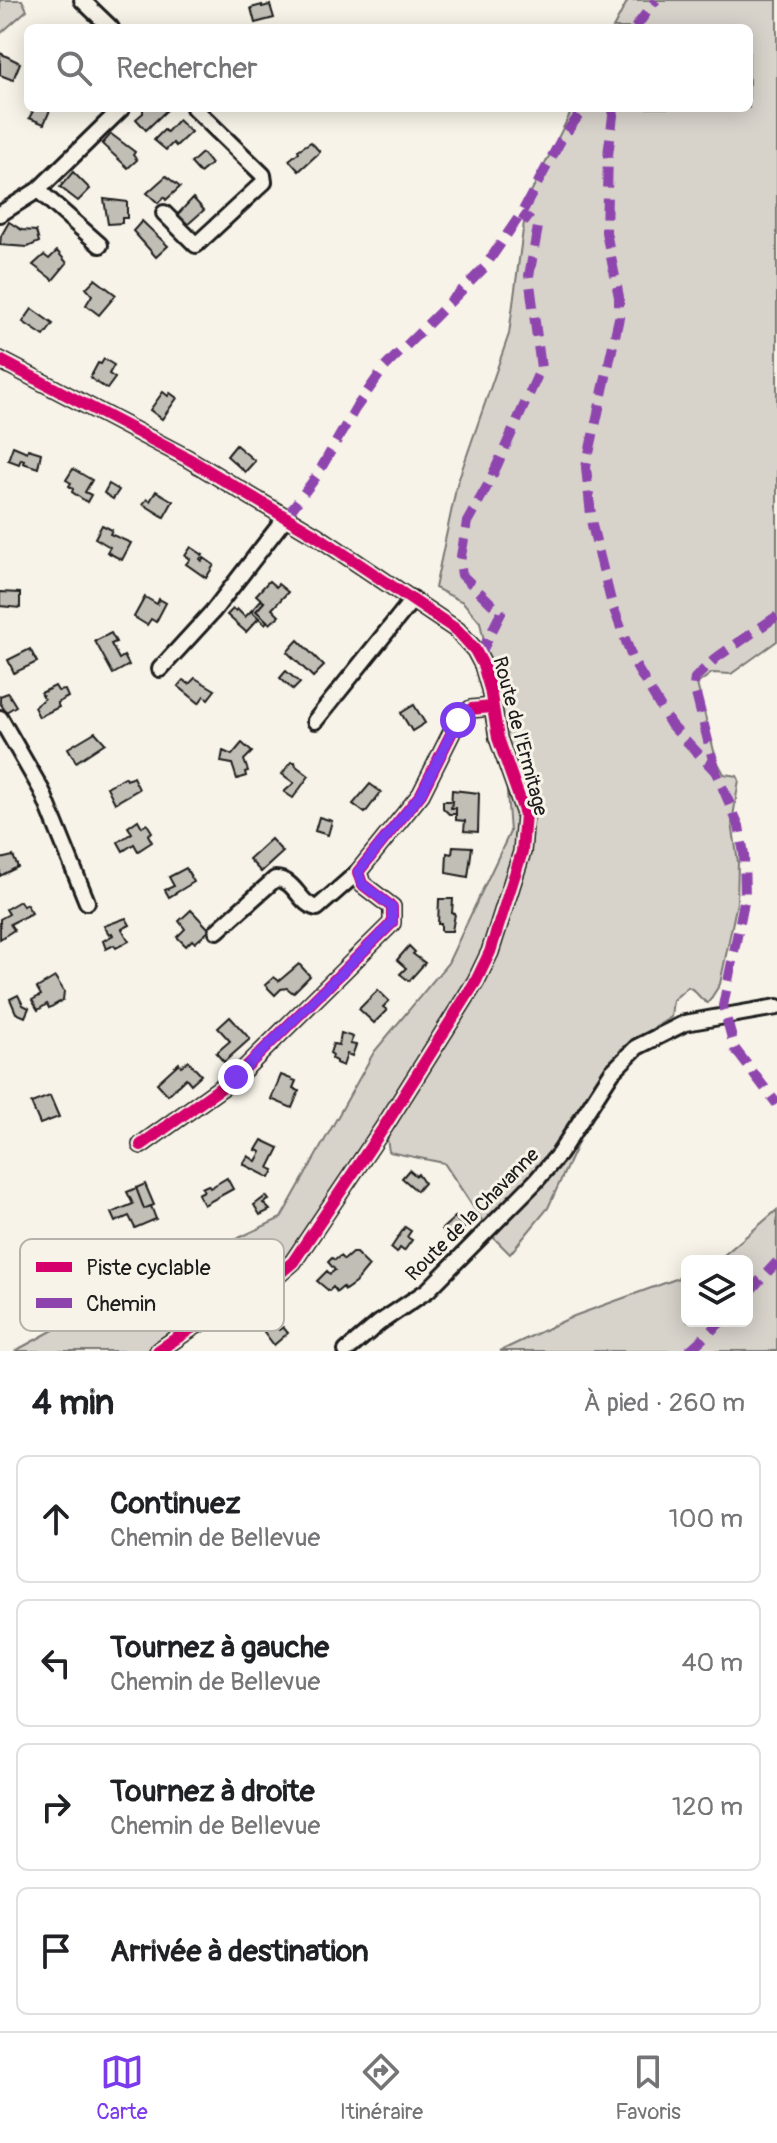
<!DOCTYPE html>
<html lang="fr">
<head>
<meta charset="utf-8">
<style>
	:root { --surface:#fff; --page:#f6f6f6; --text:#202124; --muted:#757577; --line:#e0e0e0; --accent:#7c3aed }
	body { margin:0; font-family:Pangolin,sans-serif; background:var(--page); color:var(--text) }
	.controls { position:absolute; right:24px; bottom:24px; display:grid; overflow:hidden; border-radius:12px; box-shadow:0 4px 20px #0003 }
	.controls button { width:72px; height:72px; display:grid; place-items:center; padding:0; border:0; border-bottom:2px solid var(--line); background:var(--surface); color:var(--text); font:40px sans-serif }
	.stop { position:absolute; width:24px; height:24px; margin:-18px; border:6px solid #7c3aed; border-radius:50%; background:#fff }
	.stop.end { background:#7c3aed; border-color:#fff; box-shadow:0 2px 8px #0008 }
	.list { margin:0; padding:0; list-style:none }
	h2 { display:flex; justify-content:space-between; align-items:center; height:104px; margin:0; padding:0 32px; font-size:34px }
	h2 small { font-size:26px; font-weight:400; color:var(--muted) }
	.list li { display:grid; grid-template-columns:52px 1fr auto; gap:24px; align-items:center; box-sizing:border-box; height:128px; margin:0 16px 16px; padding:0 16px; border:2px solid var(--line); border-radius:12px }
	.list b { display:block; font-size:30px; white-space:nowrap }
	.list p { margin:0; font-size:26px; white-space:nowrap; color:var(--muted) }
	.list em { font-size:26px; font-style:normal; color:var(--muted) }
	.icon { flex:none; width:44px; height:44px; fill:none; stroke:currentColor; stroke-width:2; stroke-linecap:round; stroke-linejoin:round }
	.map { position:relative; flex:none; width:777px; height:1351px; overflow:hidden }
	.search { position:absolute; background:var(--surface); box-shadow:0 4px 20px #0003; left:24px; right:24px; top:24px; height:88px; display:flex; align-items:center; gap:20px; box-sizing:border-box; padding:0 28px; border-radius:12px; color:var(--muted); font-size:30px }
	.sheet { height:680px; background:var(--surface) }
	nav { display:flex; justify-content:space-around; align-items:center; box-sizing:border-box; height:112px; border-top:2px solid var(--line); background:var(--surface); font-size:22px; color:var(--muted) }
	nav a { display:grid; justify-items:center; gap:4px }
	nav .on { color:var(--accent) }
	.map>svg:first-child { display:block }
	.green { fill:#d7d3cb; stroke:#7a7874; stroke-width:2 }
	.building { fill:#c0beb5; stroke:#1c1c1c; stroke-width:2 }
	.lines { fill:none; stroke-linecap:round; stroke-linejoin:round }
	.minor-casing { stroke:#1c1c1c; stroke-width:20 }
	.minor { stroke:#f7f3e8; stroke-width:14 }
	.quiet { stroke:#8e44ad; stroke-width:10; stroke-dasharray:20 10; stroke-linecap:butt }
	.cycleway-casing { stroke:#f7f3e8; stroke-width:17 }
	.cycleway { stroke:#d6006c; stroke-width:12 }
	.route { stroke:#7c3aed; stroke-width:10 }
	.labels { text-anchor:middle; stroke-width:6; stroke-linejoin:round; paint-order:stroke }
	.street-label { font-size:20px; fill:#1c1c1c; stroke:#f7f3e8 }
	.key { fill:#f7f3e8; stroke:#b5b2ab; stroke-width:2 }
	.key-label { font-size:22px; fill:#1c1c1c }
</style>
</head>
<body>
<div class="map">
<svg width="777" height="1351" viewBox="0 0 777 1351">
	<rect width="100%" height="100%" fill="#f7f3e8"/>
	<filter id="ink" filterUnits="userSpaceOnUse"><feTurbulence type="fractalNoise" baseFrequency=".0125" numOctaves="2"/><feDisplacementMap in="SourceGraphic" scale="16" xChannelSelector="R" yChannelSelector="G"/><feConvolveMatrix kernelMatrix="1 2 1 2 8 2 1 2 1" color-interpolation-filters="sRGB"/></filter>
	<g filter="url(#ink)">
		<g class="green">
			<polygon points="0,0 22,0 27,10 0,34"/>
			<path d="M628 0H777V641L731 674 712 673 697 684 716 759 724 774 737 776 739 780 732 823 738 862 737 902 720 984 708 1003C699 1000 697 990 688 987L673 1000 671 1017 621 1049 548 1208 510 1254 493 1237 444 1163 389 1152 384 1118 283 1266 183 1325 148 1351H15L123 1292 281 1218 374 1052 448 963 510 832 502 726 480 622 463 602 435 588 457 484 509 334 527 200 573 108H749V28H613Z"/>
			<polygon points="777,1210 777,1351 500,1351 574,1316 687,1275 687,1321 747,1321 747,1261 717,1261"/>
		</g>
		<g class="building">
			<polygon points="262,5 262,7 270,5 274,18 255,23 251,8"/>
			<polygon points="0,53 20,63 13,80 0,75"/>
			<polygon points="35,108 51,108 44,124 29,118"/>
			<polygon points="143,108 165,108 167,110 146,130 136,119 143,113"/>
			<polygon points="178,120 191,132 176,146 173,143 166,150 154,140 164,130 167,132"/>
			<polygon points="111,134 135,152 133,155 137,160 128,168 102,144"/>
			<polygon points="311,142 320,152 299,171 289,160 299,152 298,150"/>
			<polygon points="202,153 211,164 200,173 191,163"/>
			<polygon points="73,172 90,189 78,201 60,187"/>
			<polygon points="166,176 180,187 166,200 164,197 158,203 147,193"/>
			<polygon points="193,198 204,210 186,226 176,216"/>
			<polygon points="104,199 127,202 127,218 122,218 122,223 108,224"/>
			<polygon points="142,221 168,246 156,257 133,231"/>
			<polygon points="9,222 22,230 36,231 39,242 28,247 0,245 1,236"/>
			<polygon points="57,251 67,263 53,280 33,265 44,255 49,259"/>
			<polygon points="95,279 116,295 99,315 86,305 92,295 86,288"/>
			<polygon points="32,309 53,324 44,336 23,322"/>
			<polygon points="104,359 114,365 109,374 115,378 107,389 90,378 98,363 101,364"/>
			<polygon points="163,392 168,396 170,393 177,398 162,419 150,410"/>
			<polygon points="236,445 255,461 245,472 227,456"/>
			<polygon points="13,446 27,452 28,449 41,453 38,468 23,463 24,460 21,459 19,464 8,460"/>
			<polygon points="73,469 92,480 85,492 91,495 87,502 72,492 73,489 69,486 71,483 66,480"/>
			<polygon points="109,484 119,490 113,499 104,493"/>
			<polygon points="156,491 173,501 164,517 143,504 147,499 150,501"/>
			<polygon points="102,525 112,530 110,534 131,543 122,560 107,552 110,547 95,538"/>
			<polygon points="191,547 203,555 200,559 202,561 204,558 214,565 206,578 186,564 190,559 185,556"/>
			<polygon points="269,581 276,587 278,584 288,592 272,609 279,616 270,624 256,611 264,602 256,595"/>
			<polygon points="0,592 20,593 20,608 0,606"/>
			<polygon points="145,597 157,604 159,599 166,603 156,622 151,619 147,625 134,617"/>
			<polygon points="261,600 264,602 256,611 267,621 265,624 251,611"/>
			<polygon points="233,609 235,611 237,609 245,617 251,611 259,618 246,632 227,615"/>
			<polygon points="111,633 116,642 111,644 119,659 124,656 129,665 113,674 95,641"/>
			<polygon points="298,640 324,666 313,677 287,652"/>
			<polygon points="30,649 37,662 14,673 8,660"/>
			<polygon points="286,671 300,683 293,690 280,678"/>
			<polygon points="195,678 215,690 208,699 204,696 199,703 178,686 183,680 189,684"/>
			<polygon points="55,686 58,691 65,690 68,697 57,703 59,707 39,717 34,707 44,699 41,693"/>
			<polygon points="8,693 16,706 6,712 0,703 0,696"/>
			<polygon points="414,705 425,723 412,731 401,713"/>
			<polygon points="95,732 105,743 76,762 68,748"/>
			<polygon points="242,743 252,752 244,760 248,771 245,772 246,776 237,779 232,764 221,762 223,751 232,755"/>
			<polygon points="291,762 295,762 296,766 309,776 293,798 284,792 294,783 282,774"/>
			<polygon points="125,777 127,780 133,777 139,789 115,803 107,787"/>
			<polygon points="370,784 381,792 365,813 353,804"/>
			<polygon points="452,790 479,793 478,832 464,831 465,821 456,820 456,808 451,808"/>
			<polygon points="443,801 452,801 451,808 456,808 456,814 449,814 443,808"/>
			<polygon points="319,817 332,821 328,835 315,831"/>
			<polygon points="138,820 142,827 147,824 152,832 148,835 152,842 138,851 134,844 123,851 118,842 132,833 128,827"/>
			<polygon points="271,839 283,852 261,872 249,859"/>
			<polygon points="453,846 472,847 468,877 446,873 447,853 452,854"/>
			<polygon points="13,856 18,867 0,876 0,859"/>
			<polygon points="186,868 194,882 169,897 165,890 174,886 169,877"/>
			<polygon points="439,899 453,899 452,913 455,914 452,931 441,931 441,924 438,924"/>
			<polygon points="20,901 23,906 26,904 32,913 10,924 14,930 0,939 0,919 9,914 6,909"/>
			<polygon points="191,910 210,930 195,943 192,940 186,946 177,937 185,929 179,921"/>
			<polygon points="126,918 130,925 122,929 129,941 116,948 114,945 106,949 103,941 113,935 112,933 109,934 104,926"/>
			<polygon points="409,946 415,952 413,954 425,963 409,981 400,974 406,968 397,960"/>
			<polygon points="299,964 310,976 293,993 287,988 281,989 275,995 265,985 274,977 279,981"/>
			<polygon points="55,977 64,991 63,1000 49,1008 47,1004 38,1010 32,1000 41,995 37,988"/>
			<polygon points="378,990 389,1001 383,1007 387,1010 374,1023 359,1009"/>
			<polygon points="18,995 23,1005 29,1008 25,1017 16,1013 10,999"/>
			<polygon points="230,1017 250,1039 224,1062 216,1053 230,1041 218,1028"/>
			<polygon points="341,1033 353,1037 350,1044 356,1045 352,1056 347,1054 343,1066 336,1063 336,1061 332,1059 333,1055 330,1053 333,1044 339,1045"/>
			<polygon points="188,1061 201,1075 191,1084 186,1078 168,1095 157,1083 179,1063 181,1066"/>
			<polygon points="281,1075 296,1081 293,1088 299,1091 292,1108 271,1099"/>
			<polygon points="50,1096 59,1117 40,1124 31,1103"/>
			<polygon points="262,1140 279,1148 269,1168 274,1170 270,1178 243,1164 248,1156 256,1161 261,1152 256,1150"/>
			<polygon points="409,1170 416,1176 418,1174 424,1183 417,1191 402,1178"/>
			<polygon points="227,1178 233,1189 204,1205 198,1194 204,1191 202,1188 208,1185 210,1188"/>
			<polygon points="145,1184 154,1205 144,1209 136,1188"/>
			<polygon points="136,1188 144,1209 151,1206 156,1219 135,1228 129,1216 115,1222 111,1213 133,1204 127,1192"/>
			<polygon points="266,1196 269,1200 263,1203 270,1210 260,1215 254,1205"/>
			<polygon points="455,1217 464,1228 453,1240 442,1229"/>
			<polygon points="405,1227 411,1231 407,1237 412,1240 404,1251 400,1248 397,1253 391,1248"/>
			<polygon points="352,1253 356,1253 369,1266 355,1283 345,1290 343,1287 337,1292 333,1287 329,1291 317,1281 327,1271 330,1274 335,1270 328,1262 332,1258 335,1260 340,1256 344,1260"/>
			<polygon points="274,1324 279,1330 283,1327 288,1333 274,1345 264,1332"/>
		</g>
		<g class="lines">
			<g class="minor-casing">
				<g id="minor">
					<polyline points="82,0 111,28"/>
					<polyline points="38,190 100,245"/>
					<polyline points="164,213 196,245 264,182 263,175 194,108"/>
					<polyline points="0,214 38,190 122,108"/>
					<polyline points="0,360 187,458 317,536 457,630 475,650 483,665 490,689 498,738 525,814 522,852 490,952 476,981 384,1127 293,1262 272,1280 190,1329 158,1351"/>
					<polyline points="160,669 214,610 286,517"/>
					<polyline points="0,718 42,791 87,902"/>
					<polyline points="315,721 413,599"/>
					<path d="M217 931 275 879C296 879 298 904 317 908L358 872"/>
					<polyline points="141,1145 236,1077 392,923 392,907 362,884 358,872 421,794 458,720 471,709 492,707"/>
					<polyline points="346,1351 379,1323 428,1290 535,1182 559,1154 612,1072 637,1047 685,1023 777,1007"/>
				</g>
			</g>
			<use href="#minor" class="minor"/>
			<g class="quiet">
				<polyline points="635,28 656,0"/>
				<polyline points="614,108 608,155 606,232 619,297 619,318 586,467 592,525 611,601 634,663 671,725 716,772 739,826 744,854 745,897 723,1006 735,1049 777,1104"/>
				<polyline points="286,517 316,477 355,409 384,368 484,268 521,214 561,140 584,108"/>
				<polyline points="479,657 501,613 462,575 460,562 467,522 489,483 541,368 529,276 538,227 521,214"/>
				<polyline points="716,772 694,686 695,678 716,658 777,616"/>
				<polyline points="747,1294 777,1262"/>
				<polyline points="689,1351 722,1321"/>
			</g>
			<g class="cycleway-casing">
				<g id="cycleway">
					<polyline points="0,360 187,458 317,536 457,630 475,650 483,665 490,689 498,738 525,814 522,852 490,952 476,981 384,1127 293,1262 272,1280 190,1329 158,1351"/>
					<polyline points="141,1145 236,1077 392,923 392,907 362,884 358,872 421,794 458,720 471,709 492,707"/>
				</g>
			</g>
			<use href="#cycleway" class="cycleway"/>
		</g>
	</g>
	<g class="lines" filter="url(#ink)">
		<polyline class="route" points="236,1077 392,923 392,907 362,884 358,872 421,794 458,720"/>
	</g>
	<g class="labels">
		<g class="street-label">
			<text transform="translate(521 736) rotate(75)" y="7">Route de l'Ermitage</text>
			<text transform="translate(472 1214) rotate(-45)" y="7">Route de la Chavanne</text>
		</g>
	</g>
	<rect x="20" y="1239" width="264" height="92" rx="12" class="key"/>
	<rect x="36" y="1262" width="36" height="10" fill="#d6006c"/>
	<rect x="36" y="1298" width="36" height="10" fill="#8e44ad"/>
	<g class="key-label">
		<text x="86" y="1275">Piste cyclable</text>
		<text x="86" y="1311">Chemin</text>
	</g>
</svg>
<div class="controls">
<button><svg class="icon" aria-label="layers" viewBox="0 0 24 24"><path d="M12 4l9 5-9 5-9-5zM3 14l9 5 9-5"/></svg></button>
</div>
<div class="stop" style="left:458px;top:720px"></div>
<div class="stop end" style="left:236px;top:1077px"></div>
<div class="search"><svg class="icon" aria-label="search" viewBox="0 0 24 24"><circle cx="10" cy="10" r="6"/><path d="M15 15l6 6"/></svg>Rechercher</div>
</div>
<section class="sheet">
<h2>4 min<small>À pied · 260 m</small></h2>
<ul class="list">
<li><svg class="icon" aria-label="ahead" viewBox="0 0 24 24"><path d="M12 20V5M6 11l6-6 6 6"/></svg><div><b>Continuez</b><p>Chemin de Bellevue</p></div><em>100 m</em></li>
<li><svg class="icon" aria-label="left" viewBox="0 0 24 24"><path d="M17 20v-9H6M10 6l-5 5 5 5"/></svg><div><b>Tournez à gauche</b><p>Chemin de Bellevue</p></div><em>40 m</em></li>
<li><svg class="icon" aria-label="right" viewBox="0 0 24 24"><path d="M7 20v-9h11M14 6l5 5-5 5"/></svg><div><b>Tournez à droite</b><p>Chemin de Bellevue</p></div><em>120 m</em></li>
<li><svg class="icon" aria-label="arrive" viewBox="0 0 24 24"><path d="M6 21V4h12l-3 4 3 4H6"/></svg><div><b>Arrivée à destination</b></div></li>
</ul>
</section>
<nav>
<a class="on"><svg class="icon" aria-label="map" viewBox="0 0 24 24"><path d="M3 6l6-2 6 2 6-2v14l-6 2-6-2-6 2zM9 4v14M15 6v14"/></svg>Carte</a>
<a><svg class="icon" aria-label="directions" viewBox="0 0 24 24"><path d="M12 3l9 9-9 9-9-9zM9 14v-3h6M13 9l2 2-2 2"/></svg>Itinéraire</a>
<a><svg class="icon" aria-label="saved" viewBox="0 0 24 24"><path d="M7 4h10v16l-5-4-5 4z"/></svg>Favoris</a>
</nav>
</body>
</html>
